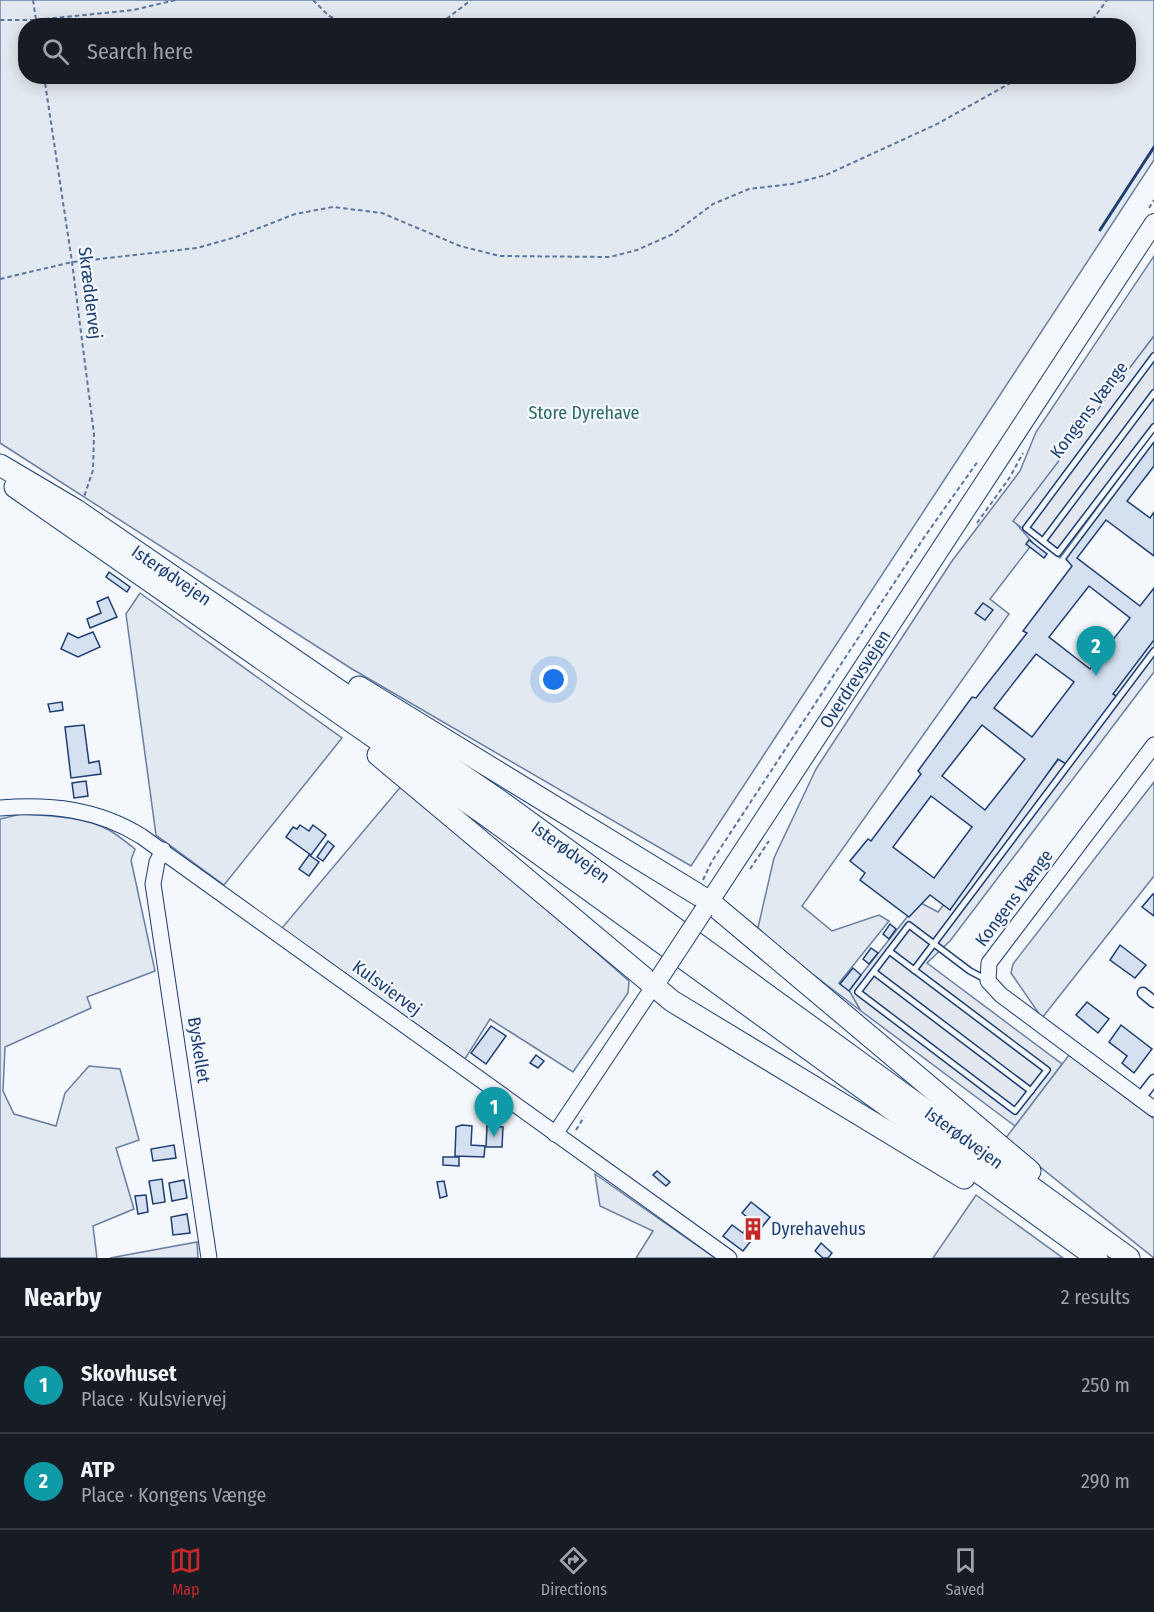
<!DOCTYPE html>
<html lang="en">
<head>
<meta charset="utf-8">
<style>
	:root { --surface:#171b24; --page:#242831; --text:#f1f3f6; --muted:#9ea1a6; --line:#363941; --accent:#c62828 }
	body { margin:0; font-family:"Fira Sans Condensed",sans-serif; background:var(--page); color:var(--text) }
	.you { position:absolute; left:554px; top:680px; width:21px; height:21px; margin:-15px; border:4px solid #fff; border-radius:50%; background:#1a73e8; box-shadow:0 0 0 9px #1a73e833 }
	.badge { display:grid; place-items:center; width:39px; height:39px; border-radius:50%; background:var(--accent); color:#fff; font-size:20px; font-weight:700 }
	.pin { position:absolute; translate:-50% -50px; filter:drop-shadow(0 2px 3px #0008) }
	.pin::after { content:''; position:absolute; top:32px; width:21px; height:18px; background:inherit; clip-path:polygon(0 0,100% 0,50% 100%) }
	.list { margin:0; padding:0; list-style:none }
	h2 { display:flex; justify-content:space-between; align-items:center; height:78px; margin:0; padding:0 24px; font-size:26px }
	h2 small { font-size:20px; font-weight:400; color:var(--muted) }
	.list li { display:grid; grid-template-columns:39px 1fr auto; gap:18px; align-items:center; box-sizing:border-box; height:96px; padding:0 24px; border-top:2px solid var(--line) }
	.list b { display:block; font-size:22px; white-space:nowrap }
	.list p { margin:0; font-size:20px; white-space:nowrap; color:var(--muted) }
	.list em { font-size:20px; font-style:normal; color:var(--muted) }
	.icon { flex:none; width:33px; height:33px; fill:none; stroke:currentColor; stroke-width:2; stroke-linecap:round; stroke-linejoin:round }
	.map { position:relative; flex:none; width:1154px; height:1258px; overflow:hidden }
	.search { position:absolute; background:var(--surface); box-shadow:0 3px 15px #0003; left:18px; right:18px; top:18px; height:66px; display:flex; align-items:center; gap:15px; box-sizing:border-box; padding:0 21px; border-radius:24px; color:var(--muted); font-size:22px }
	.sheet { height:270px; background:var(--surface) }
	nav { display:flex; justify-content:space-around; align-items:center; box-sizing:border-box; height:84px; border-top:2px solid var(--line); background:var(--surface); font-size:16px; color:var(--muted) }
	nav a { display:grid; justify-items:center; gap:3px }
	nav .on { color:var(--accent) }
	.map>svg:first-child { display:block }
	.green { fill:#e3e9f0; stroke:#687fa3; stroke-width:1.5; fill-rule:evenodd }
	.parking { fill:#e3e8f0; stroke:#687fa3; stroke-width:1.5 }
	.building { fill:#d5e0f0; stroke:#1d3f73; stroke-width:1.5; fill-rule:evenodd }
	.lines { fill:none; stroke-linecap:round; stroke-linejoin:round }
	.lane-casing { stroke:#1d3f73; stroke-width:8 }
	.street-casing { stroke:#1d3f73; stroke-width:13 }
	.secondary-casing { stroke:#1d3f73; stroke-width:17 }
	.primary-casing { stroke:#1d3f73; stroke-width:20 }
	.highway-casing { stroke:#1d3f73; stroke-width:23 }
	.path { stroke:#5e769c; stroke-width:2; stroke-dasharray:4.5 3; stroke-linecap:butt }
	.lane { stroke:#f4f7fb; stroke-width:5 }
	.street { stroke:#f4f7fb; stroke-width:10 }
	.secondary { stroke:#f4f7fb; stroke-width:15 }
	.primary { stroke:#f4f7fb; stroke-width:18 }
	.highway { stroke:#f4f7fb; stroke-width:21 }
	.primary-bridge-casing { stroke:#1d3f73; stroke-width:20; stroke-linecap:butt }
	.primary-bridge { stroke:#f4f7fb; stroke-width:18 }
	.wall { stroke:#1d3f73; stroke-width:3 }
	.labels { text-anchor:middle; stroke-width:4.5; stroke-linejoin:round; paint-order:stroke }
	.street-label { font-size:18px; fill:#1d3f73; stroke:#f4f7fb }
	.park-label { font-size:18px; fill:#2c6c60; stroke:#f4f7fb }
	.poi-label { font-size:18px; fill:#1d3f73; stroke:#f4f7fb; text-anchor:start }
</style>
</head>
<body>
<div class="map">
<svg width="1154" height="1258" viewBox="0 0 1154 1258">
	<rect width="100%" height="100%" fill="#f4f7fb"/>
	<g class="green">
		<path d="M0 0H1154V160L691 866 352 669 0 443ZM26 26H1128V76H26Z"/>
		<polygon points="1154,256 1154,336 1014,521 1033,543 990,599 1009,614 802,906 832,931 879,915 889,921 839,983 849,990 861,1011 757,932 774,858 816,769 952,561 1020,471 1036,432"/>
		<polygon points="140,593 342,738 224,885 156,835 126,614"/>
		<polygon points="1154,782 1154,876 1042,1018 1011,973 1013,964"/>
		<polygon points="403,784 629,981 628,993 573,1072 490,1019 465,1059 282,928"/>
		<path d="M21 814C49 816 83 816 109 830 118 835 127 843 135 849L131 860 155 971 87 997 91 1008 5 1047 3 1091 14 1114 56 1126 65 1093 89 1066 120 1069 139 1140 116 1148 134 1209 93 1226 97 1258H0V819Z"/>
		<polygon points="1069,1055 1154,1119 1154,1258 1005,1139"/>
		<polygon points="595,1174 715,1258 636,1258 653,1231 600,1206"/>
		<polygon points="976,1195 1063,1258 933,1258"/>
		<polygon points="197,1242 198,1258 110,1258"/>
	</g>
	<g class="parking">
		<polygon points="1154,336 1154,431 1060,558 1013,521"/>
		<polygon points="1154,639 1154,672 950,941 927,963 1062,1064 1015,1126 861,1011 849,990 919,902 938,912"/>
	</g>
	<g class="building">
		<path d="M1154 442V466L1127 501 1150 518 1154 512V556L1106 520 1077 558 1140 606 1154 588V640L1113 694 1118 697 1066 764 1058 759 950 910 930 895 909 917 860 880 865 873 850 861 868 839 871 841 921 774 918 771 972 697 976 698 1027 633 1023 631 1072 566 1066 559ZM1089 586 1130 618 1090 669 1049 637ZM1036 654 1074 682 1032 737 994 708ZM982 725 1025 759 985 810 942 776ZM931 796 972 827 934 878 893 847Z"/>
		<polygon points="1029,540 1047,554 1044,558 1026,544"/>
		<polygon points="109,572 130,587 127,592 106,577"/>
		<polygon points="108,597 117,617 90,628 87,619 101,613 97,602"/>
		<polygon points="983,603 993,610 985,620 975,613"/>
		<polygon points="93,632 100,647 78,657 61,649 68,633 78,638"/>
		<polygon points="62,702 63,710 50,712 48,704"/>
		<polygon points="84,725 89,763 99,761 101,774 71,778 65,727"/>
		<polygon points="86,781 88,796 74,798 72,783"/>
		<polygon points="300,825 309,831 313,825 326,835 311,855 286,837 293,827 297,829"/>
		<polygon points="328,841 334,846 323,861 317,857"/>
		<polygon points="309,855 319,862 309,876 299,869"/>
		<polygon points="1153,894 1154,894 1154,916 1142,907"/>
		<polygon points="890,924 896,929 889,939 883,934"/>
		<polygon points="1120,945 1146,965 1135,978 1110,960"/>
		<polygon points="871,948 878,953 869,964 863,959"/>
		<polygon points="853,968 861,975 849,991 840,984"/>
		<polygon points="1087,1002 1109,1019 1098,1033 1076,1015"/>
		<polygon points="1121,1025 1152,1049 1134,1073 1122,1063 1127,1056 1109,1042"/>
		<polygon points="491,1026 506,1036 486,1064 471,1053"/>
		<polygon points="536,1055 544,1061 538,1068 530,1063"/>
		<polygon points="462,1125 472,1126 471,1145 485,1146 484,1157 455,1156 456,1127"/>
		<polygon points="487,1126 503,1127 502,1147 486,1147"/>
		<polygon points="174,1145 176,1158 153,1161 151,1149"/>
		<polygon points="443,1157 459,1157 459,1166 443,1165"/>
		<polygon points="657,1171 670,1182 666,1186 653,1175"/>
		<polygon points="162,1179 165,1202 153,1204 149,1181"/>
		<polygon points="184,1180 187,1198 172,1201 169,1183"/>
		<polygon points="444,1181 447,1196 440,1198 437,1182"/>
		<polygon points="146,1195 148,1212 138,1214 135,1196"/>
		<polygon points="751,1202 770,1217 743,1251 723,1236 732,1225 743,1233 752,1221 742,1213"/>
		<polygon points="187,1214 190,1233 173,1235 171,1217"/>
		<polygon points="821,1243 832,1253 828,1258 823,1258 815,1251"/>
	</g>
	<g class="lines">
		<g class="lane-casing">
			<g id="lane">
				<polyline points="1154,356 1026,528 1058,553 1154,427"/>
				<polyline points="1043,541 1154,393"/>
				<polyline points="889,951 1047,1070 1015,1111 858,992 909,925 970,971 987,980"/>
				<polyline points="914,970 1154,651"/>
				<polyline points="874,972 1031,1091"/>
			</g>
		</g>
		<g class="street-casing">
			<g id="street">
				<polyline points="1143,993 1154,1002"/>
				<polyline points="1140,1098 1154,1080"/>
			</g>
		</g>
		<g class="secondary-casing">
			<g id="secondary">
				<polyline points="1154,745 989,963 988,981 1001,995 1154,1109"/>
				<path d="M0 808C52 804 97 809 141 836L729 1258"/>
				<polyline points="163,850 157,862 153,884 209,1258"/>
				<polyline points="555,1134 653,987"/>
			</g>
		</g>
		<g class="primary-casing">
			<g id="primary">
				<path id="s1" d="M704 910 1154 223"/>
			</g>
		</g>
		<g class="highway-casing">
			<g id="highway">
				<path id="s2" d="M0 465 76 510 500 801 1129 1258"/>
				<polyline points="15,487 487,816 1097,1258"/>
				<polyline points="359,687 710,902 1030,1171"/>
				<polyline points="378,755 672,1001 964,1178"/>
			</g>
		</g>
		<g class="path">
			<polyline points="33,0 37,26"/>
			<polyline points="313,0 329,16 354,26"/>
			<polyline points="0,20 36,20 133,10 176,0"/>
			<polyline points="426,26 440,24 471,0"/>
			<polyline points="1088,26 1107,0"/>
			<polyline points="44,76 72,262 94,434 93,470 84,497"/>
			<polyline points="1149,208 1154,200"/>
			<polyline points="0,279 72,262 197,248 236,237 295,214 333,207 382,213 460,246 500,256 610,257 637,250 673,234 713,204 749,189 792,184 826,175 937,124 1023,76"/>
			<polyline points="977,523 1010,477 1023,453"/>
			<polyline points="750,869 769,841"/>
			<polyline points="703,880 712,861 923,539 978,461"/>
			<polyline points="576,1130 584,1117"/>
		</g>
		<use href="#lane" class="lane"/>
		<use href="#street" class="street"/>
		<use href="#secondary" class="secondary"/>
		<use href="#primary" class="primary"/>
		<use href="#highway" class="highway"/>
		<g class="primary-bridge-casing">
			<polyline id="primary-bridge" points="660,977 704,910"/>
		</g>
		<use href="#primary-bridge" class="primary-bridge"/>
		<polyline class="wall" points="1100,230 1154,147"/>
	</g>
	<defs>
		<g id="building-bare" transform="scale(1.8)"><path d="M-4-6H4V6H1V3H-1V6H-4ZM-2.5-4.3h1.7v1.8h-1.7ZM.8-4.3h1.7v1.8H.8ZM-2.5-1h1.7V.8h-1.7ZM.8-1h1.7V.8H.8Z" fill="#c62828" stroke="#f4f7fb" stroke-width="2.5" paint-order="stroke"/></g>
	</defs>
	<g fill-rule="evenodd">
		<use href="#building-bare" x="753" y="1229"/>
	</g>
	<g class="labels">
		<g class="street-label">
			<text transform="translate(90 293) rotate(83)" y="6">Skræddervej</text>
			<text transform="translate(1089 410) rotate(-53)" y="6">Kongens Vænge</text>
			<text dy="6" stroke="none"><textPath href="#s2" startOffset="204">Isterødvejen</textPath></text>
			<text dy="6" stroke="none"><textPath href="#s1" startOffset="276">Overdrevsvejen</textPath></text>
			<text dy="6" stroke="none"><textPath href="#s2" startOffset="690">Isterødvejen</textPath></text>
			<text transform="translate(1014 898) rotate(-53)" y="6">Kongens Vænge</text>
			<text transform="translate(387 988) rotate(36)" y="6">Kulsviervej</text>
			<text transform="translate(199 1050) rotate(81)" y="6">Byskellet</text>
			<text dy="6" stroke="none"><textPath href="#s2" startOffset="1176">Isterødvejen</textPath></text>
		</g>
		<g class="park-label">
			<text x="584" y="419">Store Dyrehave</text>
		</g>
		<g class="poi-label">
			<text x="771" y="1235">Dyrehavehus</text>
		</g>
	</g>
</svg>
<div class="you"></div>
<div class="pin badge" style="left:494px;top:1137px;background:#0f9aa8">1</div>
<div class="pin badge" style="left:1096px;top:676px;background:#0f9aa8">2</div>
<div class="search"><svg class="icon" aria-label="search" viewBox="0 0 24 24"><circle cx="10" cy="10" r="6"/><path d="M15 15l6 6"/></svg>Search here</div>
</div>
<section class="sheet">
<h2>Nearby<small>2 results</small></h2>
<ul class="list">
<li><span class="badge" style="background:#0f9aa8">1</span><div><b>Skovhuset</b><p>Place · Kulsviervej</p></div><em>250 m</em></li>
<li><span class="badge" style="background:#0f9aa8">2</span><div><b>ATP</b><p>Place · Kongens Vænge</p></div><em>290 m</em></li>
</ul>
</section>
<nav>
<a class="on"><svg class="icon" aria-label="map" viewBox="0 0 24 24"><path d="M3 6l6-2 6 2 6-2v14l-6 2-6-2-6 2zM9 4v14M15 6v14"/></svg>Map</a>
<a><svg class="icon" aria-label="directions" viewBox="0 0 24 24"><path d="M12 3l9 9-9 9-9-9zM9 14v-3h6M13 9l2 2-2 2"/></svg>Directions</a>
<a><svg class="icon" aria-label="saved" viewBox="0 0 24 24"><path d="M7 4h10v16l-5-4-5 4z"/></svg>Saved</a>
</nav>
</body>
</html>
